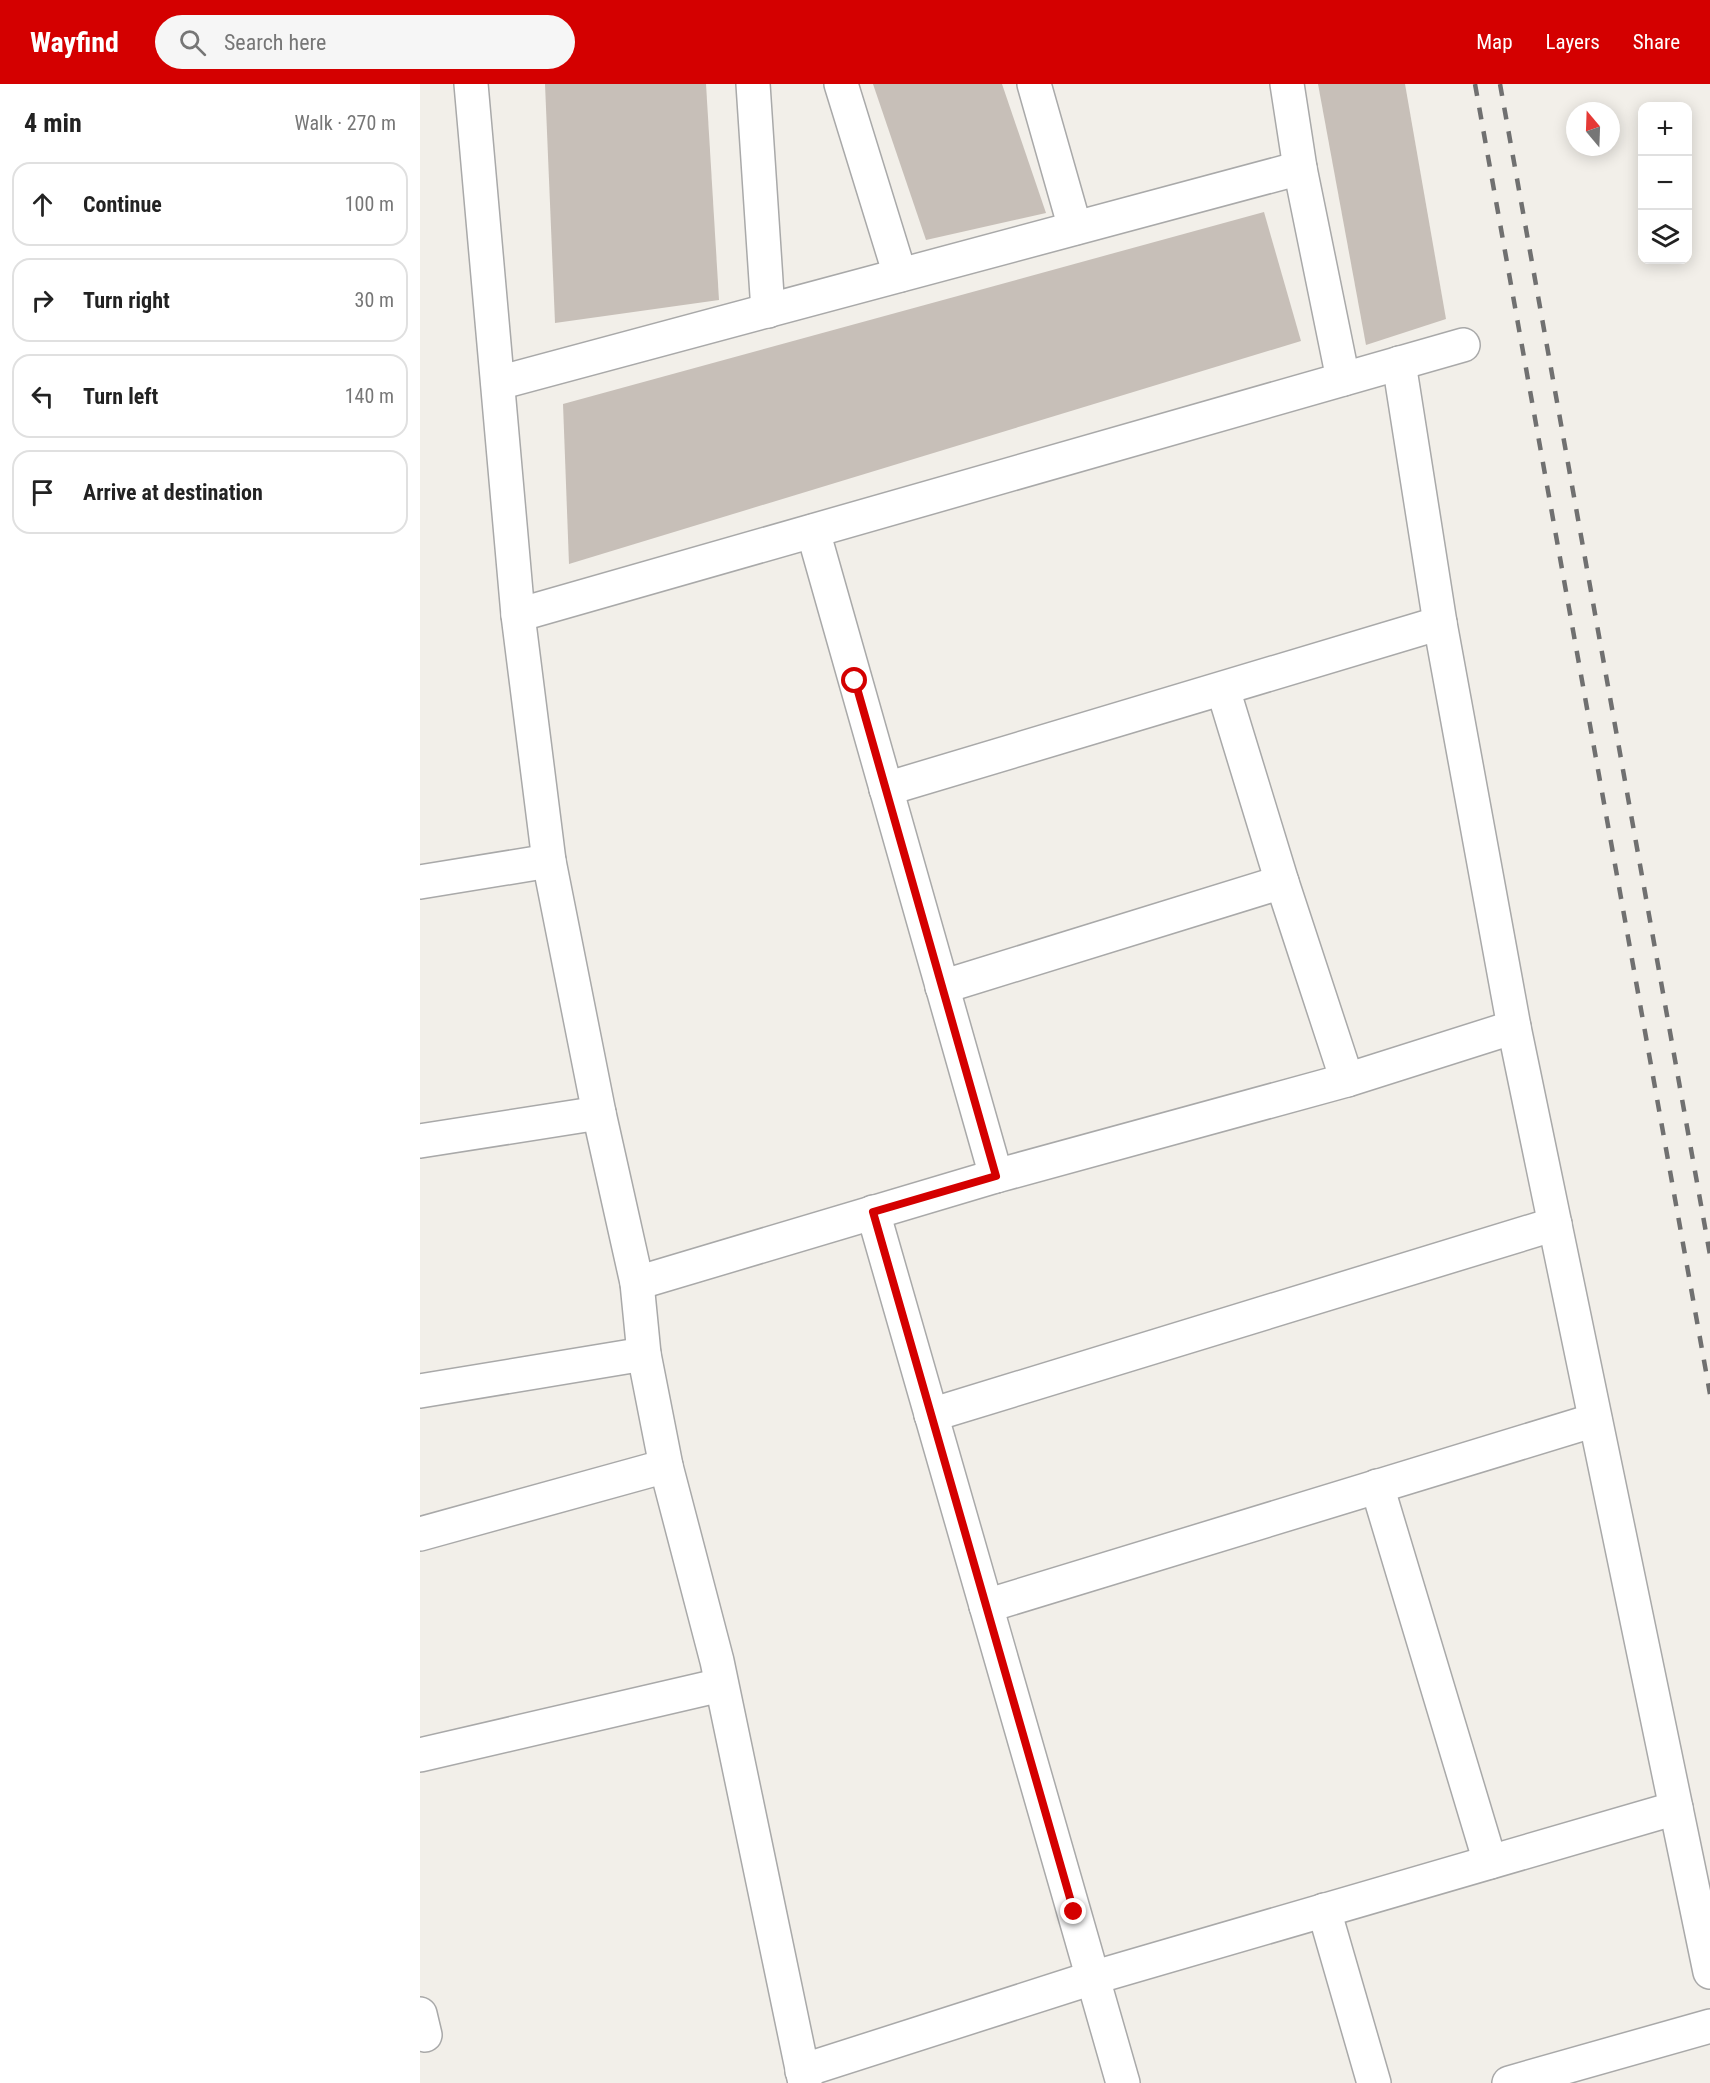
<!DOCTYPE html>
<html lang="en">
<head>
<meta charset="utf-8">
<style>
	:root { --surface:#fff; --page:#f6f6f6; --text:#222; --muted:#767676; --line:#e0e0e0; --accent:#d40000 }
	body { margin:0; font-family:"Roboto Condensed",sans-serif; background:var(--page); color:var(--text) }
	.controls { position:absolute; right:18px; top:18px; display:grid; overflow:hidden; border-radius:12px; box-shadow:0 3px 15px #0003 }
	.controls button { width:54px; height:54px; display:grid; place-items:center; padding:0; border:0; border-bottom:2px solid var(--line); background:var(--surface); color:var(--text); font:30px sans-serif }
	.compass { position:absolute; left:1146px; top:18px; width:54px; height:54px; border-radius:50%; background:var(--surface); box-shadow:0 3px 15px #0003; rotate:341deg }
	.stop { position:absolute; width:18px; height:18px; margin:-14px; border:4px solid #d40000; border-radius:50%; background:#fff }
	.stop.end { background:#d40000; border-color:#fff; box-shadow:0 2px 6px #0008 }
	.list { margin:0; padding:0; list-style:none }
	h2 { display:flex; justify-content:space-between; align-items:center; height:78px; margin:0; padding:0 24px; font-size:26px }
	h2 small { font-size:20px; font-weight:400; color:var(--muted) }
	.list li { display:grid; grid-template-columns:39px 1fr auto; gap:18px; align-items:center; box-sizing:border-box; height:84px; margin:0 12px 12px; padding:0 12px; border:2px solid var(--line); border-radius:18px }
	.list b { display:block; font-size:22px; white-space:nowrap }
	.list em { font-size:20px; font-style:normal; color:var(--muted) }
	.icon { flex:none; width:33px; height:33px; fill:none; stroke:currentColor; stroke-width:2; stroke-linecap:round; stroke-linejoin:round }
	.map { position:relative; flex:none; width:1290px; height:1999px; overflow:hidden }
	header { display:flex; align-items:center; gap:36px; box-sizing:border-box; height:84px; padding:0 30px; background:var(--accent); color:#fff }
	header strong { font-size:28px }
	nav { display:flex; gap:33px; margin-inline-start:auto; font-size:21px }
	.search { width:420px; height:54px; background:var(--page); display:flex; align-items:center; gap:15px; box-sizing:border-box; padding:0 21px; border-radius:33px; color:var(--muted); font-size:22px }
	main { display:flex }
	aside { flex:1; background:var(--surface) }
	.map>svg:first-child { display:block }
	.building { fill:#c7bfb8 }
	.lines { fill:none; stroke-linecap:round; stroke-linejoin:round }
	.minor-casing { stroke:#a9a9a9; stroke-width:36 }
	.minor { stroke:#fff; stroke-width:33 }
	.rail { stroke:#707070; stroke-width:4.5; stroke-dasharray:12 12; stroke-linecap:butt }
	.route { stroke:#d40000; stroke-width:8 }
</style>
</head>
<body>
<header>
<strong>Wayfind</strong>
<div class="search"><svg class="icon" aria-label="search" viewBox="0 0 24 24"><circle cx="10" cy="10" r="6"/><path d="M15 15l6 6"/></svg>Search here</div>
<nav><a>Map</a><a>Layers</a><a>Share</a></nav>
</header>
<main>
<aside>
<h2>4 min<small>Walk · 270 m</small></h2>
<ul class="list">
<li><svg class="icon" aria-label="ahead" viewBox="0 0 24 24"><path d="M12 20V5M6 11l6-6 6 6"/></svg><div><b>Continue</b></div><em>100 m</em></li>
<li><svg class="icon" aria-label="right" viewBox="0 0 24 24"><path d="M7 20v-9h11M14 6l5 5-5 5"/></svg><div><b>Turn right</b></div><em>30 m</em></li>
<li><svg class="icon" aria-label="left" viewBox="0 0 24 24"><path d="M17 20v-9H6M10 6l-5 5 5 5"/></svg><div><b>Turn left</b></div><em>140 m</em></li>
<li><svg class="icon" aria-label="arrive" viewBox="0 0 24 24"><path d="M6 21V4h12l-3 4 3 4H6"/></svg><div><b>Arrive at destination</b></div></li>
</ul>
</aside>
<div class="map">
<svg width="1290" height="1999" viewBox="0 0 1290 1999">
	<rect width="100%" height="100%" fill="#f2efe9"/>
	<g class="building">
		<polygon points="125,0 286,0 299,216 135,239"/>
		<polygon points="453,0 582,0 626,129 506,156"/>
		<polygon points="898,0 985,0 1026,235 946,261"/>
		<polygon points="844,128 881,257 149,480 143,320"/>
	</g>
	<g class="lines">
		<g class="minor-casing">
			<g id="minor">
				<polyline points="51,0 98,531 129,777 179,1029 217,1199 224,1270 246,1382 297,1577 385,1999"/>
				<polyline points="333,0 348,227"/>
				<polyline points="421,0 480,191"/>
				<polyline points="614,0 655,144"/>
				<polyline points="867,0 880,84 923,295"/>
				<polyline points="979,279 1020,539 1094,943 1290,1888"/>
				<polyline points="78,299 880,84"/>
				<polyline points="393,447 576,1092"/>
				<polyline points="98,531 1043,261"/>
				<polyline points="803,605 862,798 927,996"/>
				<polyline points="466,705 1020,539"/>
				<polyline points="0,798 129,777"/>
				<polyline points="522,903 862,798"/>
				<polyline points="0,1057 179,1029"/>
				<polyline points="453,1128 703,1999"/>
				<polyline points="217,1199 576,1092 927,996 1094,943"/>
				<polyline points="0,1307 224,1270"/>
				<polyline points="511,1331 1135,1140"/>
				<polyline points="957,1402 1070,1778"/>
				<polyline points="0,1450 246,1382"/>
				<polyline points="566,1522 1175,1336"/>
				<polyline points="0,1671 301,1601"/>
				<polyline points="904,1826 954,1999"/>
				<polyline points="0,1930 5,1951"/>
				<polyline points="382,1987 672,1894 1256,1724"/>
				<polyline points="1089,1999 1290,1942"/>
			</g>
		</g>
		<use href="#minor" class="minor"/>
		<g class="rail">
			<polyline points="1055,0 1290,1310"/>
			<polyline points="1080,0 1290,1171"/>
		</g>
	</g>
	<g class="lines">
		<polyline class="route" points="435,597 576,1092 453,1128 654,1828"/>
	</g>
</svg>
<div class="controls">
<button>+</button>
<button>−</button>
<button><svg class="icon" aria-label="layers" viewBox="0 0 24 24"><path d="M12 4l9 5-9 5-9-5zM3 14l9 5 9-5"/></svg></button>
</div>
<svg class="compass" viewBox="-18 -18 36 36"><path d="M0-13l5 13h-10z" fill="#e53935"/><path d="M0 13l5-13h-10z" fill="#767676"/></svg>
<div class="stop" style="left:435px;top:597px"></div>
<div class="stop end" style="left:654px;top:1828px"></div>
</div>
</main>
</body>
</html>
